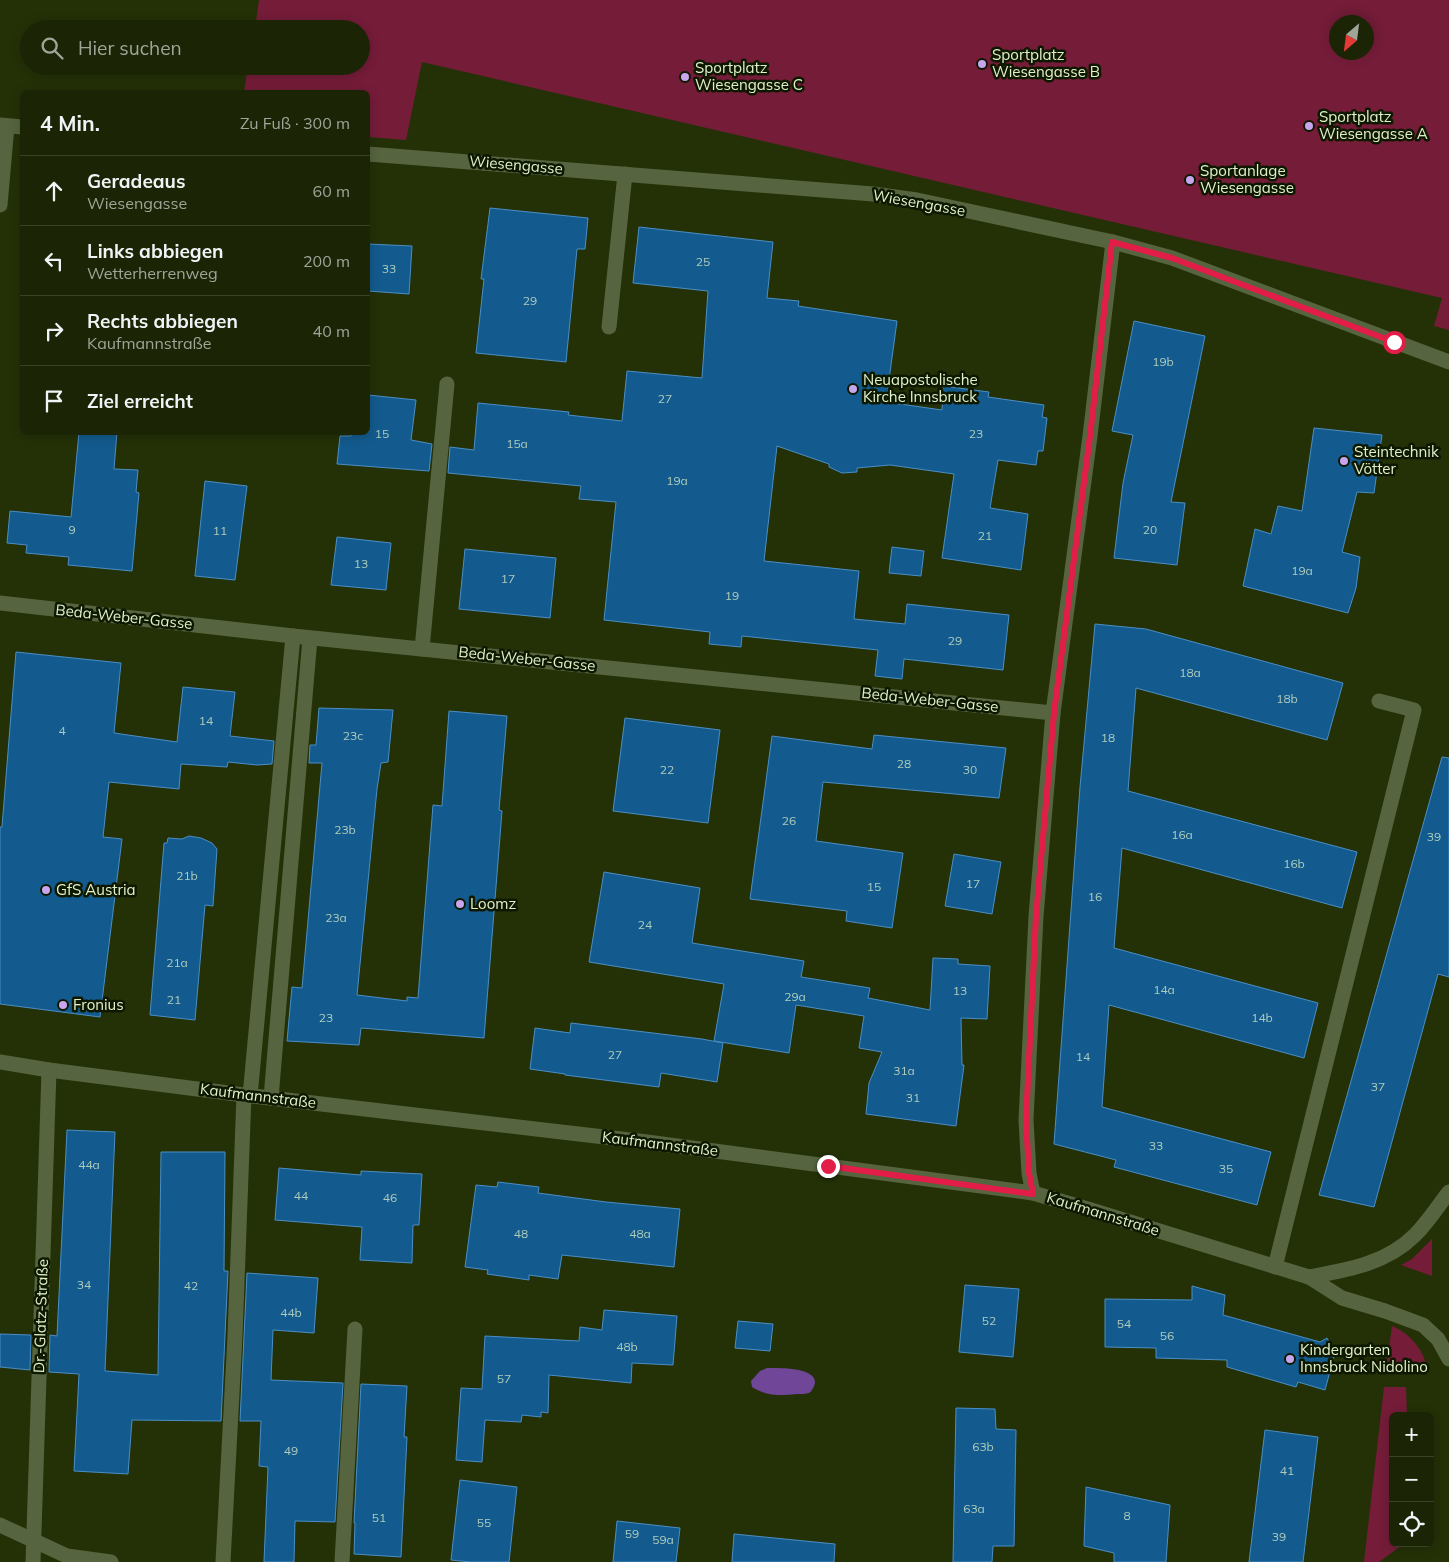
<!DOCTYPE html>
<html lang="de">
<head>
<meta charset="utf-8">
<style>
	:root { --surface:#1b2505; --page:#283113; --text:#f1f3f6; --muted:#a0a59a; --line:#394227 }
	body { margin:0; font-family:Mulish,sans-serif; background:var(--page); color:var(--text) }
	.controls { position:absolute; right:15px; bottom:15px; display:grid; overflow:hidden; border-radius:8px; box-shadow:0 2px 12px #0003 }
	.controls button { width:45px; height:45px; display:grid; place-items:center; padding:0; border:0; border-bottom:1px solid var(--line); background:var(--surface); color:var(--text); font:25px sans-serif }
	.compass { position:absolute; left:1329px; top:15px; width:45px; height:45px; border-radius:50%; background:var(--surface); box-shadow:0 2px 12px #0003; rotate:208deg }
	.stop { position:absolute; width:15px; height:15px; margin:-11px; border:4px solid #e11d48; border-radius:50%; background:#fff }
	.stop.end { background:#e11d48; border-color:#fff; box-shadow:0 1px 5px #0008 }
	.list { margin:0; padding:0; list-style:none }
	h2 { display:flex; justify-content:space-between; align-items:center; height:65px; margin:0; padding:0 20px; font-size:21px }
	h2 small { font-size:16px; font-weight:400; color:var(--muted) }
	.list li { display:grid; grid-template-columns:32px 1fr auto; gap:15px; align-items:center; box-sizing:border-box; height:70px; padding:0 20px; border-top:1px solid var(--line) }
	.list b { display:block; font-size:19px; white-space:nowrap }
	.list p { margin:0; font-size:16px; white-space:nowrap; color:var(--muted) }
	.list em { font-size:16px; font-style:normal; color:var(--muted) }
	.icon { flex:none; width:28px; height:28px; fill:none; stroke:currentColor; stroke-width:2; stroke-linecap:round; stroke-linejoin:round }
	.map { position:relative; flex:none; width:1449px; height:1562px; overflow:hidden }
	.search { position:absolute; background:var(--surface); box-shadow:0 2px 12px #0003; left:20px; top:20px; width:350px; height:55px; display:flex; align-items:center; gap:12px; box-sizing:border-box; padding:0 18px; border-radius:28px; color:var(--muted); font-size:19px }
	.panel { position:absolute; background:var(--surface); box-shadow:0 2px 12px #0003; left:20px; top:90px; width:350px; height:345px; border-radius:8px }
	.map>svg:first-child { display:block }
	.green { fill:#751c39; fill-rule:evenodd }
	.water { fill:#704699 }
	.building { fill:#135b8e; stroke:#4b8ec5 }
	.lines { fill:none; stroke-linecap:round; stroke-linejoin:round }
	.minor { stroke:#56653f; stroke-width:15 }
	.route { stroke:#e11d48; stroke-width:6 }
	.poi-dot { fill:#c8a6ef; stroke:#0e1800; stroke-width:2 }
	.labels { text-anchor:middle; stroke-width:5; stroke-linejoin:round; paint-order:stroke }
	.number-label { font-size:12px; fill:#aeccbb }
	.poi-label { font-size:15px; fill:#e1f1ca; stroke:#0e1800; text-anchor:start }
	.street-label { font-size:15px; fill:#e1f1ca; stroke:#0e1800 }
</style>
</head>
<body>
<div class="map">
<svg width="1449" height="1562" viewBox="0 0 1449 1562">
	<rect width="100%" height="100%" fill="#243107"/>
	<g class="green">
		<path d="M259 0H1449V330L1434 326 1442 298 422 62 406 140 368 137V92H244L248 66H361V29H255ZM1336 22H1366V52H1336Z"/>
		<polygon points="1432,1239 1432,1276 1401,1265 1412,1259"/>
		<path d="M1392 1326C1411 1334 1423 1349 1428 1370H1386Z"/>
		<polygon points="1384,1387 1406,1387 1407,1416 1393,1416 1393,1543 1405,1543 1379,1562 1364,1562"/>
	</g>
	<path class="water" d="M767 1368C779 1368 816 1367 815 1383 814 1387 812 1391 809 1393 806 1394 801 1394 797 1394 781 1396 766 1396 752 1387L751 1381 760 1371Z"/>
	<g class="building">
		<polygon points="490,208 588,218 585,249 577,249 566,362 476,353 484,279 481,279"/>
		<polygon points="639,227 773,242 767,298 799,301 798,306 897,321 886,402 942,410 943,386 989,392 988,397 1044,405 1042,417 1047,418 1043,451 1038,451 1036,465 998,460 990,508 1028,514 1021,570 942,558 954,474 890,465 857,468 857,472 842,473 829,467 829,464 777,446 764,561 859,571 854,619 905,624 907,604 1009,615 1003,670 904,659 902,679 875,676 878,650 742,636 741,647 709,644 710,632 604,620 616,502 579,499 581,486 448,473 450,447 474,450 478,403 569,412 568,415 622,421 627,371 702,378 708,291 633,283"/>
		<polygon points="368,244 412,246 409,294 368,291"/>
		<polygon points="1134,321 1205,336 1171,502 1185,503 1177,565 1114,558 1123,483 1133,435 1112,431"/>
		<polygon points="368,395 416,400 411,440 432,444 429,471 337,464 340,436 351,436 351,432 368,432"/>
		<polygon points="1314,428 1382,435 1374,493 1357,492 1342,552 1360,557 1356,588 1348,613 1243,586 1255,529 1271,534 1278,506 1302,511"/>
		<polygon points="79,432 117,432 114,469 138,470 136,492 139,493 132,571 68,565 69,557 26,553 27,545 7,543 10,511 71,517"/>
		<polygon points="205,481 247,486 235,580 195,576"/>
		<polygon points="337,537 391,543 386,590 331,585"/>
		<polygon points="892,547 924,551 921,576 889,573"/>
		<polygon points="465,549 556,558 550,618 459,609"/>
		<polygon points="1095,624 1146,629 1343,683 1327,740 1136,688 1128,791 1357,852 1342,908 1122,848 1114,948 1318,1003 1304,1058 1109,1005 1102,1107 1271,1152 1257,1205 1114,1167 1116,1160 1054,1144 1080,787"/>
		<polygon points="16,652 121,663 114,733 177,742 183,687 235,692 230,736 274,741 272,764 257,765 228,762 227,767 181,764 179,789 109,782 103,837 122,839 100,1017 0,1004 0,827 2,827"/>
		<polygon points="319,708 393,710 388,762 381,763 377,789 357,995 407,1001 407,997 418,998 433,805 442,806 449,711 507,716 499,810 502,811 484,1038 361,1028 359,1045 287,1041 292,987 302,988 322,763 309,763 310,745 316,745"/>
		<polygon points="625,718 720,730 708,823 613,811"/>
		<polygon points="874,735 1006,748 999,798 823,782 816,841 903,853 892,928 846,921 847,911 750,899 772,736 872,749"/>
		<polygon points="1442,757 1449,758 1449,977 1438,974 1374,1207 1319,1195"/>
		<polygon points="189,836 201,838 212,843 217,849 213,906 205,905 195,1020 150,1015 164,843 167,843 168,838 182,839"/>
		<polygon points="954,854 1001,862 992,914 945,906"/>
		<polygon points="604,872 700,888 692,943 804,961 801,977 870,988 868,998 930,1010 933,958 958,959 958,964 990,966 987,1019 961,1018 962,1065 964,1065 956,1126 866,1114 869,1083 882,1052 859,1048 864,1016 796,1005 789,1053 714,1041 724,984 589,962"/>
		<polygon points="571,1023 702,1039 723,1043 717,1082 661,1073 659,1087 565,1075 565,1074 530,1069 535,1028 570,1033"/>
		<polygon points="67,1130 115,1132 105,1371 158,1375 161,1152 225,1152 224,1271 228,1271 221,1421 132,1420 128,1474 74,1471 79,1374 49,1372 50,1335 57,1336"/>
		<polygon points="279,1168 361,1175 361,1171 422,1174 419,1225 413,1225 412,1263 360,1260 362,1227 275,1220"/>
		<polygon points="498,1182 539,1187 538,1193 606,1202 680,1209 674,1267 562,1255 558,1279 529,1275 529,1280 487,1274 488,1270 465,1267 476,1185 497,1187"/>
		<polygon points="247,1273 318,1278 314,1333 273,1330 271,1380 343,1383 335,1522 295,1521 294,1562 264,1562 268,1467 259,1466 261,1421 240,1421"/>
		<polygon points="965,1285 1019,1289 1013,1357 959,1352"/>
		<polygon points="1192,1286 1225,1295 1223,1315 1320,1342 1327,1338 1335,1353 1325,1390 1298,1382 1296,1387 1227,1367 1227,1360 1156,1358 1156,1348 1105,1347 1105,1299 1192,1300"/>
		<polygon points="604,1310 677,1316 673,1365 632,1363 631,1383 549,1375 548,1413 541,1412 541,1417 522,1415 521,1422 485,1420 482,1462 456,1460 461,1388 482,1389 485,1336 579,1341 580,1327 602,1330"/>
		<polygon points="738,1321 773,1324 770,1351 735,1348"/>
		<polygon points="0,1334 31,1335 30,1370 0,1367"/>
		<polygon points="361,1384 407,1386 404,1437 407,1437 401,1557 354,1554 355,1523 354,1523"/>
		<polygon points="956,1408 995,1409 996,1429 1016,1430 1014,1546 993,1546 992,1562 953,1562"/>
		<polygon points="1265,1430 1318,1437 1303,1562 1249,1562"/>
		<polygon points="460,1480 517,1487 509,1562 470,1562 451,1560"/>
		<polygon points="1086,1487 1170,1505 1166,1562 1114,1562 1114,1553 1084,1546"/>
		<polygon points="617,1521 680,1528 676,1562 613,1562"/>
		<polygon points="734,1534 835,1544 834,1562 732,1562"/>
	</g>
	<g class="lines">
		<g class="minor">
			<polyline points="0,125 22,127"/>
			<polyline points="368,154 873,194 917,200 1113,242 1172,258 1449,362"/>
			<polyline points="0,205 7,126"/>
			<polyline points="609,327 625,174"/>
			<polyline points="0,603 293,636 1053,713"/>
			<polyline points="422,649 447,384"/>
			<polyline points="0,1062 49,1070 244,1095 647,1142 1033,1193 1091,1210 1309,1277 1342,1298 1385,1311 1423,1325 1438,1339 1449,1359"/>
			<polyline points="250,1096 293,636"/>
			<polyline points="271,1098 310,638"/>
			<polyline points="1033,1193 1029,1173 1026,1120 1036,916 1053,713 1090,436 1113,242"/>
			<polyline points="1275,1267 1414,710 1379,701"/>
			<path d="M1309 1277C1347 1270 1386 1264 1415 1235 1428 1222 1438 1206 1449 1192"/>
			<polyline points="0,1525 67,1556 111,1562"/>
			<polyline points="33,1562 49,1070"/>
			<polyline points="223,1562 235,1336 244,1095"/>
			<polyline points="342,1562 355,1329"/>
		</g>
	</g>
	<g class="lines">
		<polyline class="route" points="828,1166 1033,1194 1029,1173 1026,1120 1036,916 1054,713 1090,436 1112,242 1172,258 1394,342"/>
	</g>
	<g class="poi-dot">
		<circle cx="982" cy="64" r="5"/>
		<circle cx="685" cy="77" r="5"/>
		<circle cx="1309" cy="126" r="5"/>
		<circle cx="1190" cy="180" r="5"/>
		<circle cx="853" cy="389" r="5"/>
		<circle cx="1344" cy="461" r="5"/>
		<circle cx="46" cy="890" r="5"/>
		<circle cx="460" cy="904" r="5"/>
		<circle cx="63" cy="1005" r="5"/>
		<circle cx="1290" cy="1359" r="5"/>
	</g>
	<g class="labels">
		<g class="number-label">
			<text x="703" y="266">25</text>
			<text x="389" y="273">33</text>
			<text x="530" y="305">29</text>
			<text x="1163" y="366">19b</text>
			<text x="665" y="403">27</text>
			<text x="382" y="438">15</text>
			<text x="976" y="438">23</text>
			<text x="517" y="448">15a</text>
			<text x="677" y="485">19a</text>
			<text x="72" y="534">9</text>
			<text x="1150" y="534">20</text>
			<text x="220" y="535">11</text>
			<text x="985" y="540">21</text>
			<text x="361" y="568">13</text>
			<text x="1302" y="575">19a</text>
			<text x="508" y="583">17</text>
			<text x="732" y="600">19</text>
			<text x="955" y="645">29</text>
			<text x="1190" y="677">18a</text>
			<text x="1287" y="703">18b</text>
			<text x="206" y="725">14</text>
			<text x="62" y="735">4</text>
			<text x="353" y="740">23c</text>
			<text x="1108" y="742">18</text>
			<text x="904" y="768">28</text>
			<text x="667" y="774">22</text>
			<text x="970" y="774">30</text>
			<text x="789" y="825">26</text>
			<text x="345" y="834">23b</text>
			<text x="1182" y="839">16a</text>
			<text x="1434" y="841">39</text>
			<text x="1294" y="868">16b</text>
			<text x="187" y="880">21b</text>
			<text x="973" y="888">17</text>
			<text x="874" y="891">15</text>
			<text x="1095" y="901">16</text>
			<text x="336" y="922">23a</text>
			<text x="645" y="929">24</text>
			<text x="177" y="967">21a</text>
			<text x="1164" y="994">14a</text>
			<text x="960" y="995">13</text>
			<text x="795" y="1001">29a</text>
			<text x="174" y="1004">21</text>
			<text x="326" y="1022">23</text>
			<text x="1262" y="1022">14b</text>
			<text x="615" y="1059">27</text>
			<text x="1083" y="1061">14</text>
			<text x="904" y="1075">31a</text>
			<text x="1378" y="1091">37</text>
			<text x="913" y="1102">31</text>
			<text x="1156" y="1150">33</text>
			<text x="89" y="1169">44a</text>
			<text x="1226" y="1173">35</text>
			<text x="301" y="1200">44</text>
			<text x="390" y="1202">46</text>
			<text x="521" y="1238">48</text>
			<text x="640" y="1238">48a</text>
			<text x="84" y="1289">34</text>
			<text x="191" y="1290">42</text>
			<text x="291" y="1317">44b</text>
			<text x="989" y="1325">52</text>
			<text x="1124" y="1328">54</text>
			<text x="1167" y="1340">56</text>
			<text x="627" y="1351">48b</text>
			<text x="504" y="1383">57</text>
			<text x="983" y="1451">63b</text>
			<text x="291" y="1455">49</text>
			<text x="1287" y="1475">41</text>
			<text x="974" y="1513">63a</text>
			<text x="1127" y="1520">8</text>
			<text x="379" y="1522">51</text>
			<text x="484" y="1527">55</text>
			<text x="632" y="1538">59</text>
			<text x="1279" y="1541">39</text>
			<text x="663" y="1544">59a</text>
		</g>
		<g class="poi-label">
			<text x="992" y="60">Sportplatz<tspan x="992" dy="17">Wiesengasse B</tspan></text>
			<text x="695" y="73">Sportplatz<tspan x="695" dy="17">Wiesengasse C</tspan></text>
			<text x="1319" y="122">Sportplatz<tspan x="1319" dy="17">Wiesengasse A</tspan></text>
			<text x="1200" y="176">Sportanlage<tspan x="1200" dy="17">Wiesengasse</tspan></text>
			<text x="863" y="385">Neuapostolische<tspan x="863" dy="17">Kirche Innsbruck</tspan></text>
			<text x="1354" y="457">Steintechnik<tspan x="1354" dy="17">Vötter</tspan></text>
			<text x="56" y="895">GfS Austria</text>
			<text x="470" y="909">Loomz</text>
			<text x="73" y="1010">Fronius</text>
			<text x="1300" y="1355">Kindergarten<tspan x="1300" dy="17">Innsbruck Nidolino</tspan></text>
		</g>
		<g class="street-label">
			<text transform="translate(516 165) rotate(5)" y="5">Wiesengasse</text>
			<text transform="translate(919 203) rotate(10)" y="5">Wiesengasse</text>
			<text transform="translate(124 617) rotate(6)" y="5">Beda-Weber-Gasse</text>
			<text transform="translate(527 659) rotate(6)" y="5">Beda-Weber-Gasse</text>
			<text transform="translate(930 700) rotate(6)" y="5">Beda-Weber-Gasse</text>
			<text transform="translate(258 1096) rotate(7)" y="5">Kaufmannstraße</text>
			<text transform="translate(660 1144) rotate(7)" y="5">Kaufmannstraße</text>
			<text transform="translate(1103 1214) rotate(17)" y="5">Kaufmannstraße</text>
			<text transform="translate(41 1316) rotate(-88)" y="5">Dr.-Glatz-Straße</text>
		</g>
	</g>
</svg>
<div class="controls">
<button>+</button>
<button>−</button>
<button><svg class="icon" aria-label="locate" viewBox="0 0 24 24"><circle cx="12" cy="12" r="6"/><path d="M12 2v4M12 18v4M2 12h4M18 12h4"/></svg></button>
</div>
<svg class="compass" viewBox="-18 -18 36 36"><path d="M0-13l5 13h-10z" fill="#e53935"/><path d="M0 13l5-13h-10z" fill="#a0a59a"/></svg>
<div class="stop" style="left:1394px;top:342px"></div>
<div class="stop end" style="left:828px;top:1166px"></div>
<div class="search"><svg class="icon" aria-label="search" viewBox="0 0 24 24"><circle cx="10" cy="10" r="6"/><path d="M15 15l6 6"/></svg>Hier suchen</div>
<section class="panel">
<h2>4 Min.<small>Zu Fuß · 300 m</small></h2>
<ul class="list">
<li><svg class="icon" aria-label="ahead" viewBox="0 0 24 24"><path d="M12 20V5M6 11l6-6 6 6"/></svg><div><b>Geradeaus</b><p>Wiesengasse</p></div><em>60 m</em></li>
<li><svg class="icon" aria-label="left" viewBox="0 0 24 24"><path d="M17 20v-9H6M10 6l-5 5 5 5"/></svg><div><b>Links abbiegen</b><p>Wetterherrenweg</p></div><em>200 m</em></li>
<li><svg class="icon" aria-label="right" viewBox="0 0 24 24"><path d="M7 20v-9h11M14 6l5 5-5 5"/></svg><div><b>Rechts abbiegen</b><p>Kaufmannstraße</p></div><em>40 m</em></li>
<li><svg class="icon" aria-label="arrive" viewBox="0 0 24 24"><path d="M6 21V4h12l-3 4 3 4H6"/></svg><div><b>Ziel erreicht</b></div></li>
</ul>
</section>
</div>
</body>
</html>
